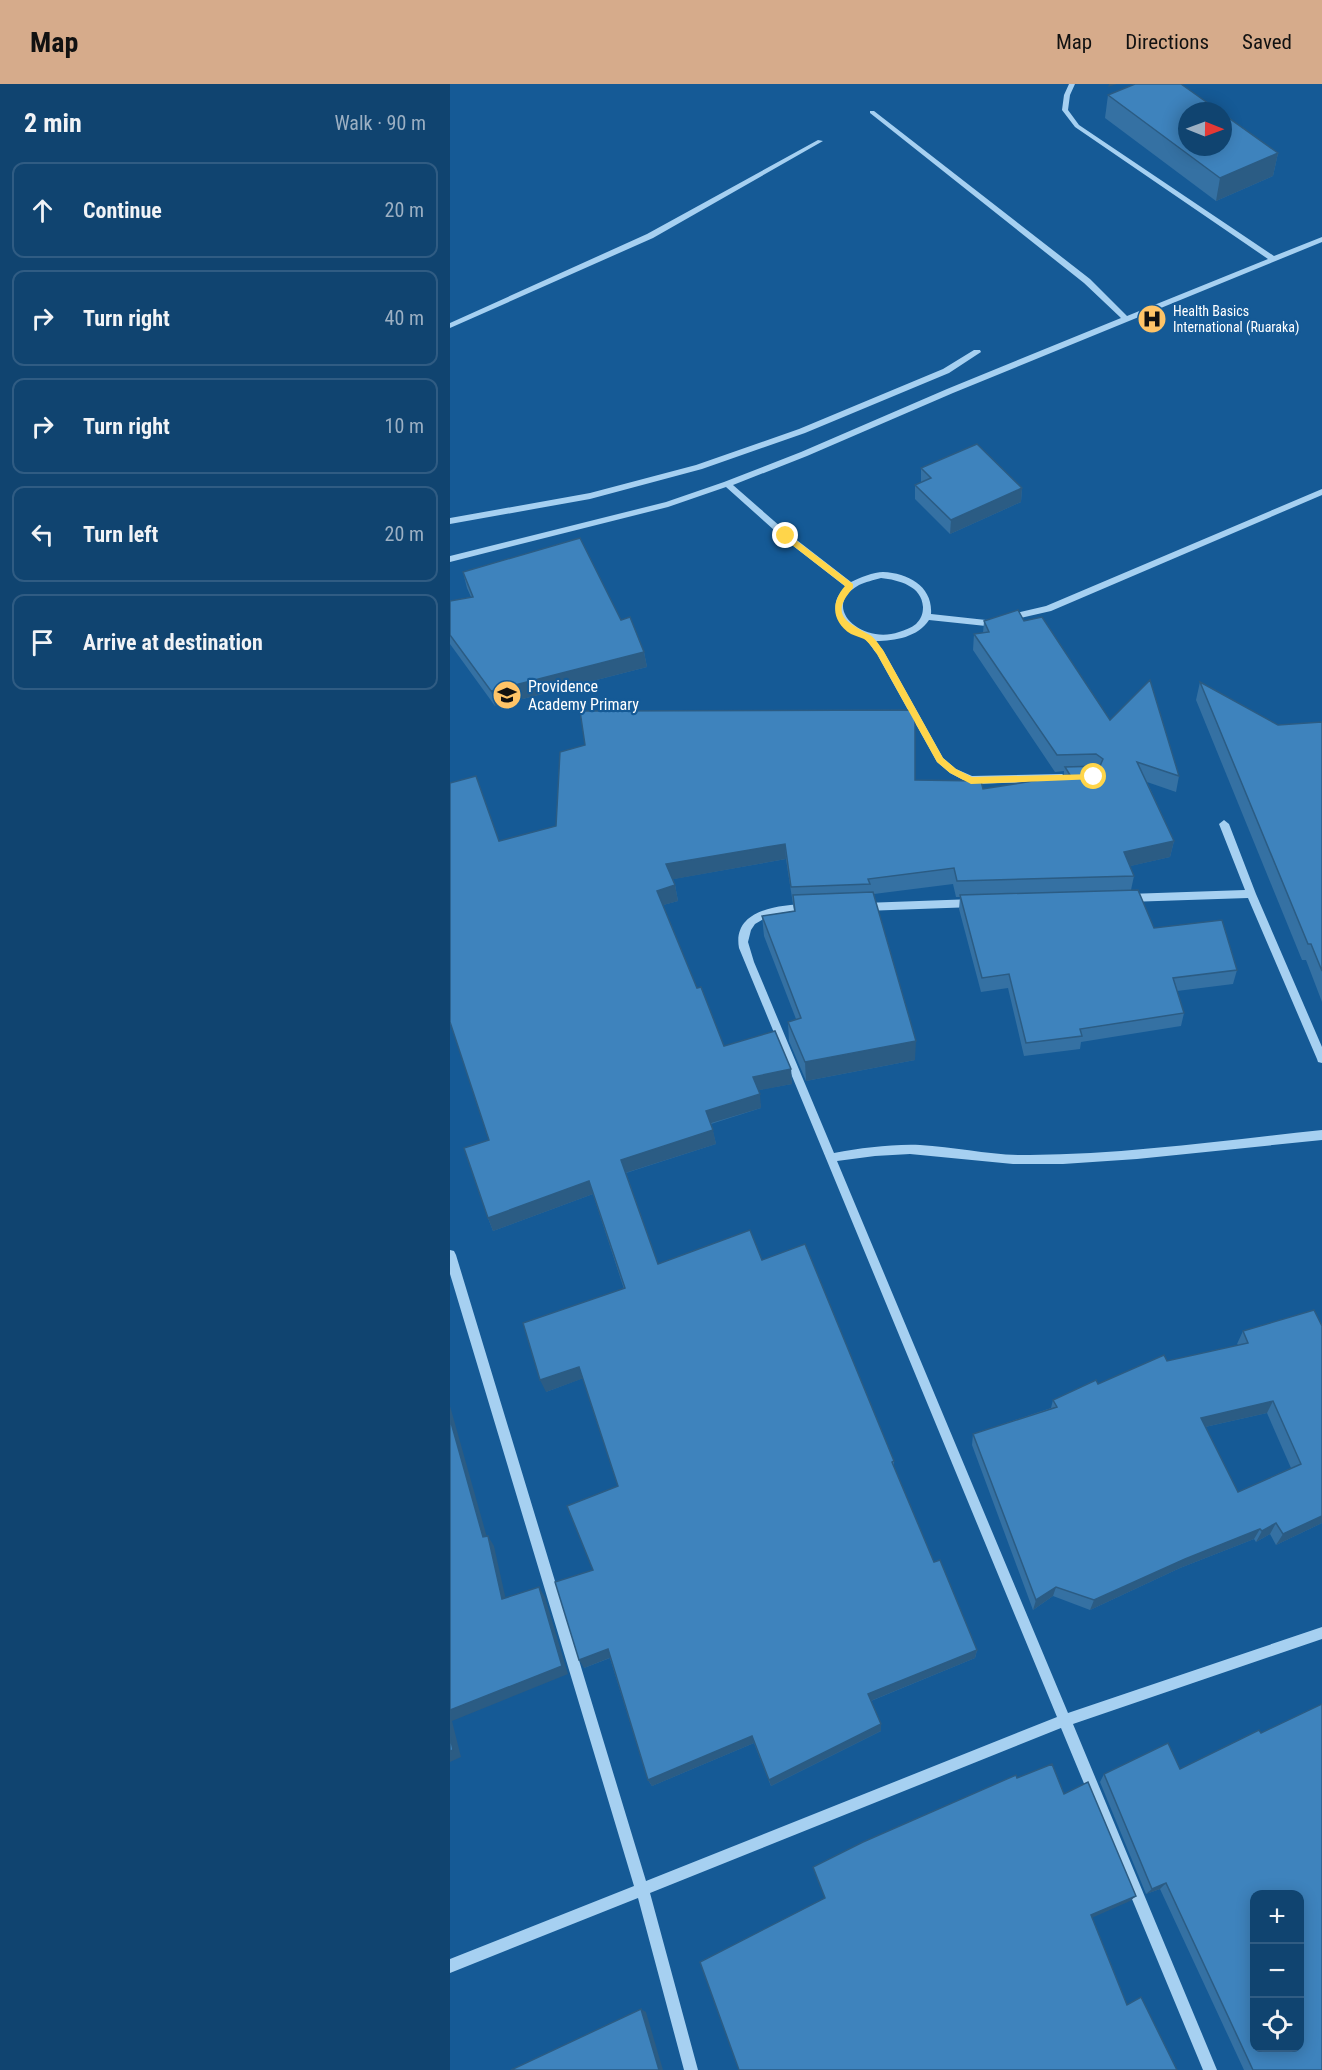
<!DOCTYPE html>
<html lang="en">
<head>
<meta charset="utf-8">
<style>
	:root { --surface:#104470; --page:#1e4e78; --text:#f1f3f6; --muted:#9cb0c3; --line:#305c83; --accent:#d6ab8b }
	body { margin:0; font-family:"Roboto Condensed",sans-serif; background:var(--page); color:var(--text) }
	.controls { position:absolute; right:18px; bottom:18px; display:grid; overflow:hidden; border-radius:12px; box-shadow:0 3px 15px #0003 }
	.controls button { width:54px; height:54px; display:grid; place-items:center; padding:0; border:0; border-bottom:2px solid var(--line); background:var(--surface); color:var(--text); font:30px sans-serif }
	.compass { position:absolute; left:728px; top:18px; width:54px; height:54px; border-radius:50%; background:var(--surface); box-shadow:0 3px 15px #0003; rotate:91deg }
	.stop { position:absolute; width:18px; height:18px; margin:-14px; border:4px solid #ffd54a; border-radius:50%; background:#fff }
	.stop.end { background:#ffd54a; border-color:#fff; box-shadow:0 2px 6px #0008 }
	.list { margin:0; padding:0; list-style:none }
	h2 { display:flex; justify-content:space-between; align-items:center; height:78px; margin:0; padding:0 24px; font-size:26px }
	h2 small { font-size:20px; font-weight:400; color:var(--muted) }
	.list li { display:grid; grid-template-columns:39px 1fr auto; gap:18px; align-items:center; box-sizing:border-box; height:96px; margin:0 12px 12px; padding:0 12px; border:2px solid var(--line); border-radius:12px }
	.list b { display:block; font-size:22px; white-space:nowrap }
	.list em { font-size:20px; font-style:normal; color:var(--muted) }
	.icon { flex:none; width:33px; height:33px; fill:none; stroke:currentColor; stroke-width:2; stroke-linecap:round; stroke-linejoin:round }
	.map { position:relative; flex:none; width:872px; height:1986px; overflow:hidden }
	header { display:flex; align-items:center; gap:36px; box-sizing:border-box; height:84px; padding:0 30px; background:var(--accent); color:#111 }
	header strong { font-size:28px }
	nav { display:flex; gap:33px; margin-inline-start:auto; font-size:21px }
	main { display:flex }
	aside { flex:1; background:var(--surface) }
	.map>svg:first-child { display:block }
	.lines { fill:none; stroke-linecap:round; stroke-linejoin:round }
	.minor { fill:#a6d0f1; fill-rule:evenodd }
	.wall { fill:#3571a3; fill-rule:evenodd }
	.shaded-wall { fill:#2b5c84 }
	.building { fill:#3e83bd; stroke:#2b5c84; stroke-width:1.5; fill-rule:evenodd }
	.route { fill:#ffd54a }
	.labels { text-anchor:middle; stroke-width:4.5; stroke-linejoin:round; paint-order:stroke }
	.far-poi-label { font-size:14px; fill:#fff; stroke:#155a96; text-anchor:start }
	.poi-label { font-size:16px; fill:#fff; stroke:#155a96; text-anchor:start }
</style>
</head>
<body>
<header>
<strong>Map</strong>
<nav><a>Map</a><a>Directions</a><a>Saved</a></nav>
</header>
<main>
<aside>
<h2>2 min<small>Walk · 90 m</small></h2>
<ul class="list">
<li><svg class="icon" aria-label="ahead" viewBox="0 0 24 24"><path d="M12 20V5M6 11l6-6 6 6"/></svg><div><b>Continue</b></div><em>20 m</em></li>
<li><svg class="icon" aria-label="right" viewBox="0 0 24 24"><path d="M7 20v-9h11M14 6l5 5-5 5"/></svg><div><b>Turn right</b></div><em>40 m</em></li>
<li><svg class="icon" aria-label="right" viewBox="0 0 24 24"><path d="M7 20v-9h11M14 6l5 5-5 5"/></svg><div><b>Turn right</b></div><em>10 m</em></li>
<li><svg class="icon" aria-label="left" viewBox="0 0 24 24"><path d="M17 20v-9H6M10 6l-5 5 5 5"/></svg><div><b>Turn left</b></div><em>20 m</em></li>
<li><svg class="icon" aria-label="arrive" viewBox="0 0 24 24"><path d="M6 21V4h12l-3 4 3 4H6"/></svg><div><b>Arrive at destination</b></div></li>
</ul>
</aside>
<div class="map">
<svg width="872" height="1986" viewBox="0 0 872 1986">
	<rect width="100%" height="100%" fill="#155a96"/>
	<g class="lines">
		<g class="minor">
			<path d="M619 0H625L620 11 618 26 629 41 824 172 872 153V158L503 309 357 372 283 401 339 450 401 498C409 494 424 488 433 488 459 489 483 503 481 530L536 536 596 522 872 405V411L601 527 536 542 479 536C468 553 445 557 426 557L434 568 493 674 506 685 522 692 612 690 617 694 615 697 521 700 500 689 487 678 427 570C423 565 419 558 414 554 410 552 405 551 401 549 384 537 379 517 396 503L333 454 276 403 218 423 0 478V472L216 418 274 398 351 368 497 305 671 234 634 199 420 29V27H424L640 195 677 232 818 175 625 43 612 26 614 11ZM431 494C449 496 472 502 473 523 473 530 471 535 466 540 461 544 455 546 449 548 412 561 369 523 409 501 415 498 424 496 431 494Z"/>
			<polygon points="368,56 373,57 203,154 0,244 0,239 197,150"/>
			<polygon points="524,266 530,266 531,268 499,289 355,349 252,385 140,415 0,440 0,434 140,409 246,381 349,345 493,285"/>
			<polygon points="774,736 779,740 806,810 872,963 872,979 868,978 867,975 798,814 678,818 673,814 678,810 795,806 769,740"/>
			<polygon points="524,815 529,819 524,823 414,827 409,823 414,819"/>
			<path d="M356 820 361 824 359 827 319 832 305 840 301 846 298 858 304 878 384 1069C412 1064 441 1060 470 1061 507 1063 543 1072 580 1071 678 1070 775 1056 872 1046V1056L687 1075 613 1080H563L460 1070 425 1072 387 1077 618 1629 872 1543V1555L623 1640 767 1986H753L611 1644 200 1809 248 1986H234L188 1814 0 1889V1875L184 1802 0 1190V1166L4 1167 6 1171 196 1797 607 1633 289 864C282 825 330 821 356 820Z"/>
		</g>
	</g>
	<g class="wall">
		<polygon points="658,11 828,69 823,92 766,117 655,34"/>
		<polygon points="471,384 572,404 571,418 500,450 465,415 465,401 471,398"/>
		<polygon points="13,488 171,536 194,568 197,583 45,622 0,560 0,517 21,513 17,504"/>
		<polygon points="534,537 574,537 660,636 729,692 726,708 697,698 724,757 720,773 680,782 684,792 681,806 704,844 787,886 783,900 727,907 734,929 731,942 631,958 630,965 574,972 558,904 531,908 509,825 510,813 506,813 503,800 424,810 465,976 356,997 339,957 338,938 346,935 314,852 312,832 344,827 336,775 223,795 225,801 228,817 213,821 247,904 274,962 341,985 342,1000 308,1006 311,1024 261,1040 266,1060 176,1089 208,1180 312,1176 444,1377 444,1383 484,1478 527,1566 525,1574 421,1617 431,1640 431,1647 321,1702 304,1659 202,1702 198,1696 160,1574 134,1584 143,1486 168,1402 133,1294 96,1308 174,1205 143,1110 43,1147 38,1134 39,1056 49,757 465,696 533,705 614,692 614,687 605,688 523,566 524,550 533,549"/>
		<polygon points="750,598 828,641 872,638 872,918 856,876 852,876 746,616"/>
		<path d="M827 1237 872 1439 826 1461 820 1450 806 1458 804 1455 730 1484 640 1526 603 1512 583 1526 522 1361 523 1350 601 1324 603 1316 648 1300 717 1277 788 1261 787 1260 793 1247ZM817 1329 841 1384 788 1408 755 1343Z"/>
		<polygon points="811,1649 872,1986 794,1986 710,1805 696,1810 650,1698 654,1690 730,1685"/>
	</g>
	<g class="shaded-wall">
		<polygon points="659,0 667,0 658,3"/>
		<polygon points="828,69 823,92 766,117 770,94"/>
		<polygon points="572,404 571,418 500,450 501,436"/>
		<polygon points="194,568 197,583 45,622 41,607"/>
		<polygon points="724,757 720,773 672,784 674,768"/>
		<polygon points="335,760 336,775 219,796 216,780"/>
		<polygon points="225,801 228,817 210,822 207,807"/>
		<polygon points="466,957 465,976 356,997 355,978"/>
		<polygon points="341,985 342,1000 305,1007 303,993"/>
		<polygon points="310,1010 311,1024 258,1040 256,1027"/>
		<polygon points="263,1046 266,1060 175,1089 171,1076"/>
		<polygon points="139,1097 143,1110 43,1147 38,1134"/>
		<polygon points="129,1283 134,1294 96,1308 90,1296"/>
		<polygon points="823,1317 817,1329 746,1345 751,1334"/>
		<polygon points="0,1322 40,1464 33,1453 0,1335"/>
		<polygon points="872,1432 872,1439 826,1461 833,1450"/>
		<polygon points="826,1439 820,1450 806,1458 812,1447"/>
		<polygon points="810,1445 804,1455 730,1484 640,1526 644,1516 735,1475"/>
		<polygon points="38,1452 44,1462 58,1525 52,1515"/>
		<polygon points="89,1503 95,1513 118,1590 2,1637 11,1673 0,1678 0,1626"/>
		<polygon points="606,1503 603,1512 583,1526 586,1516"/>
		<polygon points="158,1565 162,1573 134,1584 129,1576"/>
		<polygon points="527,1566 525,1574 418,1618 418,1610"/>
		<polygon points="431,1640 431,1647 321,1702 319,1696"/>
		<polygon points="302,1652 304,1659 202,1702 198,1696"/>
		<polygon points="716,1799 710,1805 696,1810 702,1805"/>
		<polygon points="686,1812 680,1817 637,1836 641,1831"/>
		<polygon points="191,1925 196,1928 213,1986 209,1986"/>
	</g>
	<g class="building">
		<polygon points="685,0 731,0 769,27 737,27 737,63 773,63 773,30 828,69 770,94 658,11"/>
		<polygon points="527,360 572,404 501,436 465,401 481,394 471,384"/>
		<polygon points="130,454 171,536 180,533 194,568 41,607 0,551 0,517 23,513 13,488"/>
		<polygon points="568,526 574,537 592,533 660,636 700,596 729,692 687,678 724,757 674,768 684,792 507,797 504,784 418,795 420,800 341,803 335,760 216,780 225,801 207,807 247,904 251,903 274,962 325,947 341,985 303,993 310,1010 256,1027 263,1046 171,1076 208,1180 300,1146 312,1176 355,1160 444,1377 442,1378 484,1478 490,1476 527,1566 418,1610 431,1640 319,1696 302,1652 198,1696 158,1565 129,1576 105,1498 143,1486 117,1422 168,1402 129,1283 90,1296 73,1239 175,1204 139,1097 38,1134 14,1064 39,1056 0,938 0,699 26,692 49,757 106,742 110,668 135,661 130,627 465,626 465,696 531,697 533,705 620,691 615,683 650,682 653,675 646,670 607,671 524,550 539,548 534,537"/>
		<polygon points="750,598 828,641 872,638 872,887 861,860 858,860"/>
		<polygon points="688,806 704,844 772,836 787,886 723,894 734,929 630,945 632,952 576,959 559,890 532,894 510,811"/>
		<polygon points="423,808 466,957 355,978 338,938 351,934 312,832 345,827 343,811"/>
		<path d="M864 1226 872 1242V1432L833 1450 826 1439 812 1447 810 1445 735 1475 644 1516 606 1503 586 1516 523 1350 607 1323 603 1316 646 1296 648 1300 714 1271 717 1277 798 1259 793 1247ZM823 1317 851 1380 788 1408 751 1334Z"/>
		<polygon points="0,1335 33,1453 38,1452 52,1515 89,1503 112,1582 0,1626"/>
		<path d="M872 1620V1986H803L716 1799 702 1805 654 1690 718 1659 730 1685 809 1646 811 1649ZM804 1810H849V1964H804Z"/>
		<polygon points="0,1652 3,1666 0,1667"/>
		<polygon points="602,1680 614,1710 638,1698 686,1812 641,1831 677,1921 691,1913 727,1986 289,1986 250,1878 375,1814 363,1783 413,1758 566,1691 567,1694"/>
		<polygon points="191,1925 209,1986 61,1986"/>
	</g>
	<path class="route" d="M333 450H338L403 500V504C379 531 397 538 420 551 425 554 429 561 433 566L493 674 506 685 522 693 644 690 648 693 647 695 521 700 500 689 487 678 427 570C423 565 419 558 414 555 410 553 405 552 401 550 381 537 381 518 395 502L333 454Z"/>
	<defs>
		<g id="hospital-disc" transform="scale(1.5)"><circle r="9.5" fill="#ffc467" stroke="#155a96"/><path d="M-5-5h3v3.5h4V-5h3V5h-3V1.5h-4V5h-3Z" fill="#111"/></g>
		<g id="school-disc" transform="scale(1.5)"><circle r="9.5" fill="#ffc467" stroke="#155a96"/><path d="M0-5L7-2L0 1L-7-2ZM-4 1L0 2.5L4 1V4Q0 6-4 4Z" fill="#111"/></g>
	</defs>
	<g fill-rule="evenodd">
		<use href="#hospital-disc" x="702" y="235"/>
		<use href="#school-disc" x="57" y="611"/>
	</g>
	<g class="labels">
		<g class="far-poi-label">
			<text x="723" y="232">Health Basics<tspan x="723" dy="16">International (Ruaraka)</tspan></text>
		</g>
		<g class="poi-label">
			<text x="78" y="608">Providence<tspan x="78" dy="18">Academy Primary</tspan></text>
		</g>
	</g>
</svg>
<div class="controls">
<button>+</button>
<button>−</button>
<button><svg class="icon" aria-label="locate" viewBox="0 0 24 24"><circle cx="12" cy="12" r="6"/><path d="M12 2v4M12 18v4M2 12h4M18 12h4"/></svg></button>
</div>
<svg class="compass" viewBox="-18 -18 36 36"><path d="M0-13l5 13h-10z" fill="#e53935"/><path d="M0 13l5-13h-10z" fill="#9cb0c3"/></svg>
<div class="stop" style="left:644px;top:693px"></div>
<div class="stop end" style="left:336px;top:452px"></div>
</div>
</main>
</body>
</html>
